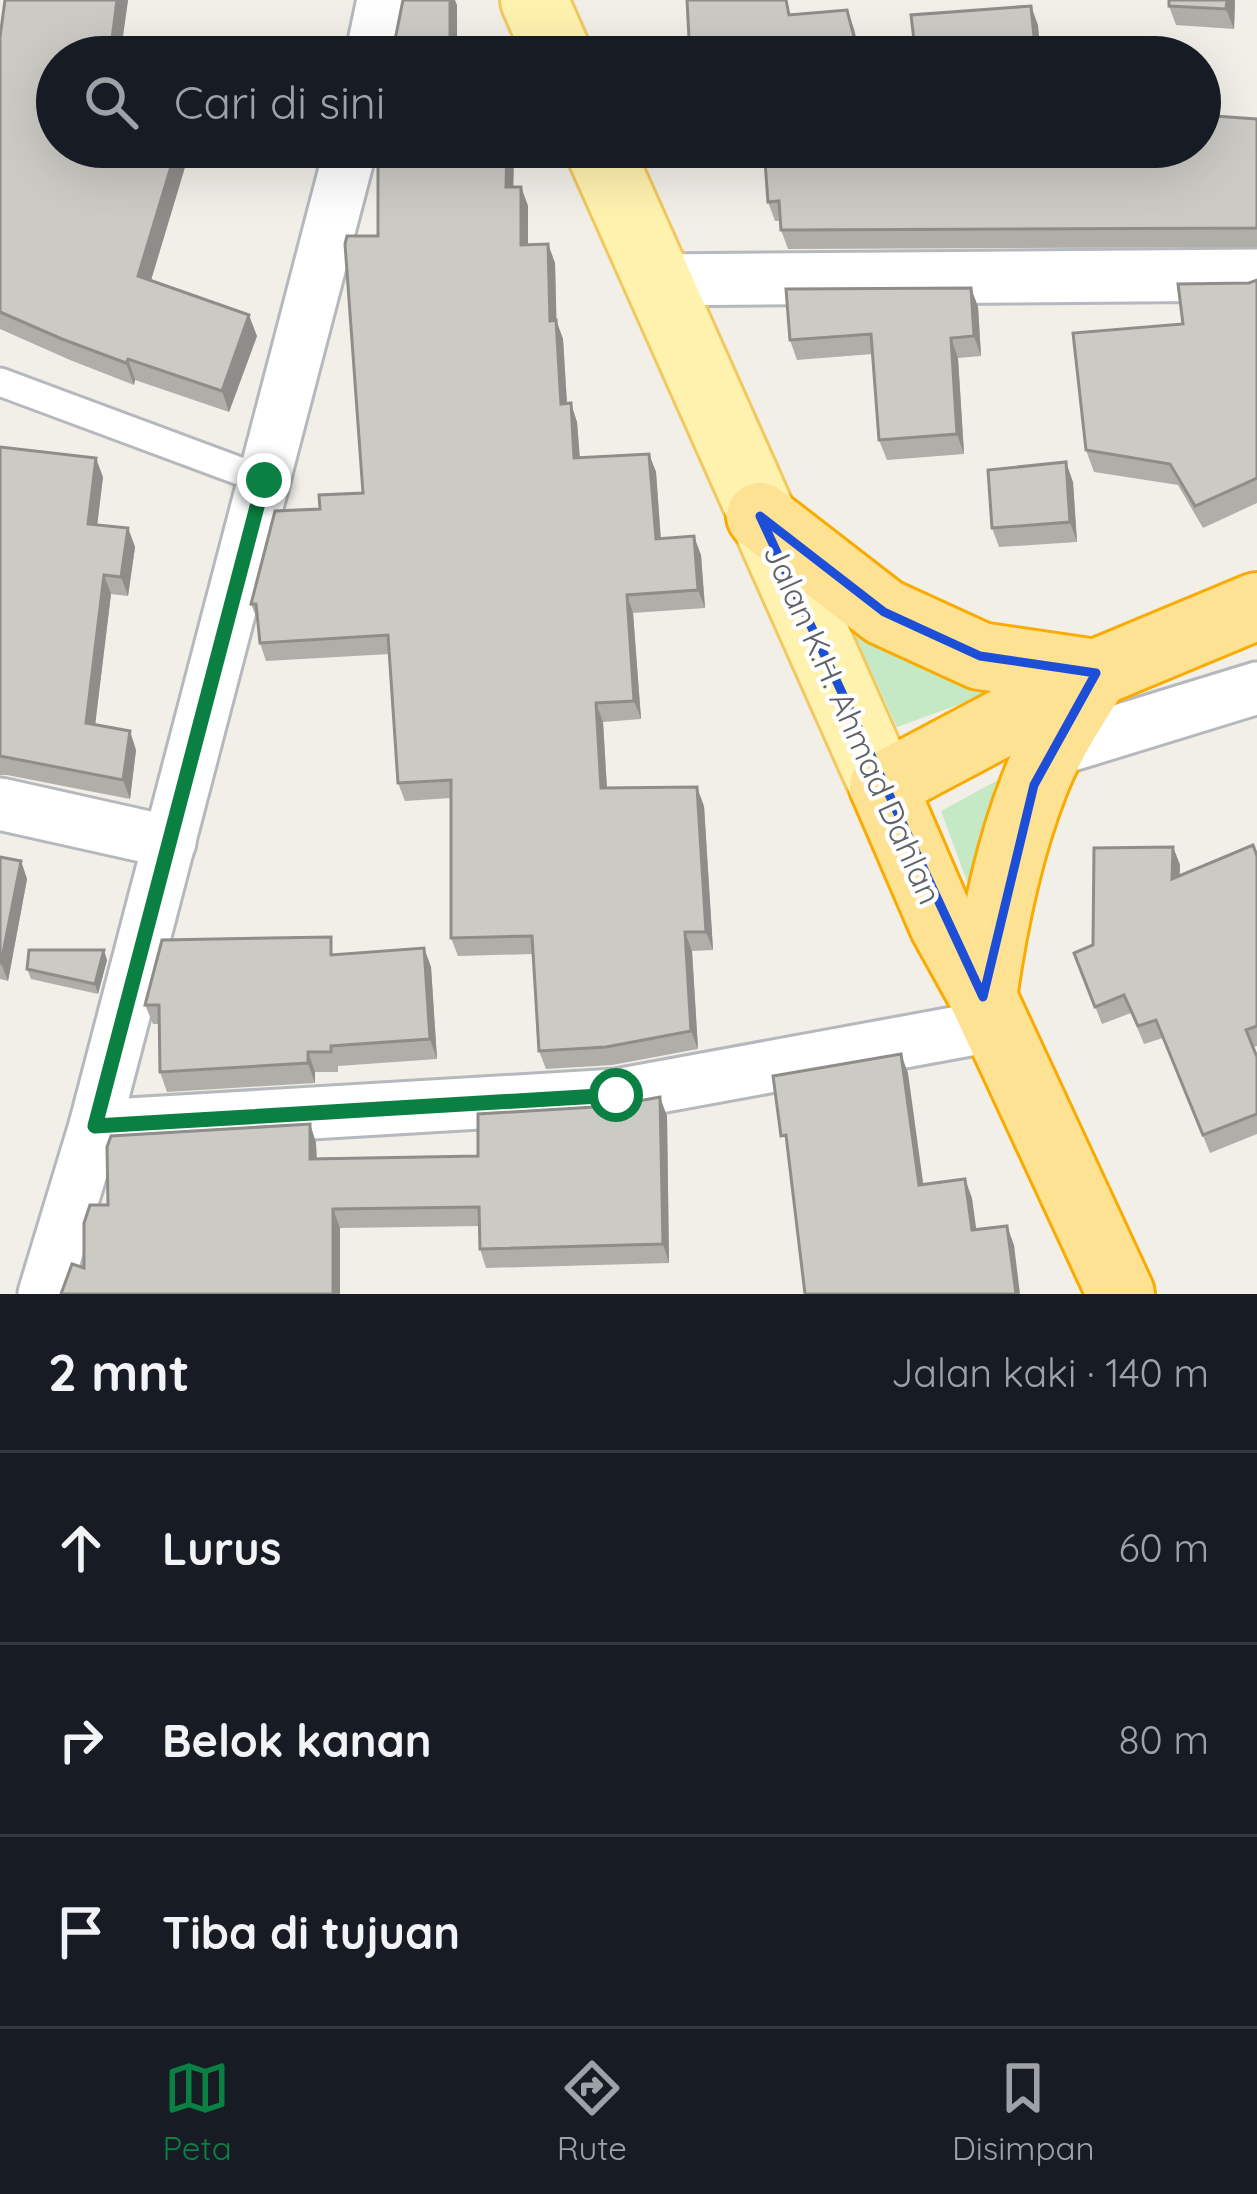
<!DOCTYPE html>
<html lang="id">
<head>
<meta charset="utf-8">
<style>
	:root { --surface:#171b24; --page:#242831; --text:#f1f3f6; --muted:#9ea1a6; --line:#363941; --accent:#0b8043 }
	body { margin:0; font-family:Quicksand,sans-serif; background:var(--page); color:var(--text) }
	.stop { position:absolute; width:36px; height:36px; margin:-27px; border:9px solid #0b8043; border-radius:50%; background:#fff }
	.stop.end { background:#0b8043; border-color:#fff; box-shadow:0 3px 12px #0008 }
	.list { margin:0; padding:0; list-style:none }
	h2 { display:flex; justify-content:space-between; align-items:center; height:156px; margin:0; padding:0 48px; font-size:51px }
	h2 small { font-size:39px; font-weight:400; color:var(--muted) }
	.list li { display:grid; grid-template-columns:78px 1fr auto; gap:36px; align-items:center; box-sizing:border-box; height:192px; padding:0 48px; border-top:3px solid var(--line) }
	.list b { display:block; font-size:45px; white-space:nowrap }
	.list em { font-size:39px; font-style:normal; color:var(--muted) }
	.icon { flex:none; width:66px; height:66px; fill:none; stroke:currentColor; stroke-width:2; stroke-linecap:round; stroke-linejoin:round }
	.map { position:relative; flex:none; width:1257px; height:1294px; overflow:hidden }
	.search { position:absolute; background:var(--surface); box-shadow:0 12px 48px #0002; left:36px; right:36px; top:36px; height:132px; display:flex; align-items:center; gap:30px; box-sizing:border-box; padding:0 42px; border-radius:66px; color:var(--muted); font-size:45px }
	.sheet { height:732px; background:var(--surface) }
	nav { display:flex; justify-content:space-around; align-items:center; box-sizing:border-box; height:168px; border-top:3px solid var(--line); background:var(--surface); font-size:33px; color:var(--muted) }
	nav a { display:grid; justify-items:center; gap:6px }
	nav .on { color:var(--accent) }
	.map>svg:first-child { display:block }
	.garden { fill:#c5e8c5 }
	.lines { fill:none; stroke-linecap:round; stroke-linejoin:round }
	.lane-casing { stroke:#b5b8bc; stroke-width:33 }
	.street-casing { stroke:#b5b8bc; stroke-width:57 }
	.primary-casing { stroke:#f2c960; stroke-width:72 }
	.highway-casing { stroke:#f9ab00; stroke-width:72 }
	.lane { stroke:#fff; stroke-width:27 }
	.street { stroke:#fff; stroke-width:51 }
	.primary { stroke:#fff2af; stroke-width:66 }
	.highway { stroke:#fde293; stroke-width:66 }
	.wall { fill:#afaea9 }
	.shaded-wall { fill:#8f8d8a }
	.building { fill:#cccac5; stroke:#8f8d8a; stroke-width:3 }
	.route { stroke:#0b8043; stroke-width:15 }
	.marked { fill:none; stroke:#1d4ed8; stroke-width:9; stroke-linejoin:round }
	.labels { text-anchor:middle; stroke-width:9; stroke-linejoin:round; paint-order:stroke }
	.street-label { font-size:33px; fill:#5f6368; stroke:#fff }
</style>
</head>
<body>
<div class="map">
<svg width="1257" height="1294" viewBox="0 0 1257 1294">
	<rect width="100%" height="100%" fill="#f1efe8"/>
	<g class="garden">
		<polygon points="844,612 1005,688 897,727"/>
		<polygon points="1009,774 982,826 972,895 941,811"/>
	</g>
	<g class="lines">
		<g class="lane-casing">
			<polyline id="lane" points="0,382 264,480"/>
		</g>
		<g class="street-casing">
			<g id="street">
				<polyline points="371,57 383,0"/>
				<polyline points="656,280 1257,275"/>
				<polyline points="1052,751 1257,688"/>
				<polyline points="0,804 170,842"/>
				<polyline points="95,1126 616,1095 997,1025"/>
				<polyline points="44,1294 95,1126 351,147"/>
			</g>
		</g>
		<g class="primary-casing">
			<g id="primary">
				<polyline points="534,0 559,57"/>
				<polyline points="598,147 883,786"/>
			</g>
		</g>
		<g class="highway-casing">
			<g id="highway">
				<polyline points="760,516 884,612 980,656 1096,673"/>
				<path d="M983 997C993 926 1007 855 1033 788 1048 747 1073 709 1096 673"/>
				<polyline points="1121,1294 983,997 943,925 883,786 1096,673 1257,606"/>
			</g>
		</g>
		<use href="#lane" class="lane"/>
		<use href="#street" class="street"/>
		<use href="#primary" class="primary"/>
		<use href="#highway" class="highway"/>
	</g>
	<g class="wall">
		<polygon points="128,0 120,56 191,147 151,280 257,336 229,412 135,380 134,385 70,360 0,329 0,37"/>
		<polygon points="1169,0 1235,0 1234,29 1176,25 1169,6"/>
		<polygon points="1257,119 1257,247 788,249 781,230 780,221 775,221 768,202"/>
		<polygon points="378,147 514,147 513,187 521,187 528,206 528,245 548,244 555,263 556,320 563,339 567,403 577,422 580,458 649,454 656,472 661,539 701,555 705,608 633,613 641,719 603,722 607,788 704,806 713,950 692,951 698,1049 612,1065 546,1069 539,1051 533,954 458,956 451,938 451,798 405,801 398,783 390,654 266,661 260,643 258,622 251,604 320,509 363,493 378,236"/>
		<polygon points="1257,280 1257,503 1203,528 1178,485 1094,472 1086,450 1183,324 1249,283"/>
		<polygon points="971,288 978,307 981,356 958,358 964,454 887,460 879,440 872,354 797,360 790,340"/>
		<polygon points="0,447 103,477 97,525 128,528 135,547 128,596 111,594 95,725 136,750 130,799 7,775 0,775"/>
		<polygon points="1073,482 1077,542 999,547 992,528"/>
		<polygon points="1173,847 1180,865 1179,876 1257,856 1257,1046 1253,1047 1257,1057 1257,1134 1210,1153 1163,1038 1144,1044 1131,1013 1102,1024 1074,953 1093,945"/>
		<polygon points="0,857 21,861 27,879 8,981 0,979"/>
		<polygon points="424,948 431,967 437,1059 338,1066 338,1072 315,1072 315,1083 167,1092 160,1072 159,1024 153,1024 145,1005 337,954"/>
		<polygon points="107,960 98,994 31,979 27,969"/>
		<polygon points="667,1116 669,1263 486,1268 480,1249 479,1226 340,1228 340,1294 84,1268 108,1205 310,1124 316,1143 317,1158 478,1156"/>
	</g>
	<g class="shaded-wall">
		<polygon points="117,0 128,0 120,57 110,55"/>
		<polygon points="450,0 455,0 457,5 457,57 450,57"/>
		<polygon points="1227,0 1235,0 1234,29 1226,9"/>
		<polygon points="1031,6 1038,25 1041,57 1036,57"/>
		<polygon points="847,10 854,29 861,57 859,57"/>
		<polygon points="177,147 191,147 146,297 138,276"/>
		<polygon points="507,147 514,147 513,206 506,187"/>
		<polygon points="521,187 528,206 528,264 521,245"/>
		<polygon points="548,244 555,263 557,339 550,321"/>
		<polygon points="971,288 978,307 981,356 974,336"/>
		<polygon points="249,315 257,336 229,412 222,391"/>
		<polygon points="556,320 563,339 568,422 561,404"/>
		<polygon points="951,338 958,358 964,454 957,434"/>
		<polygon points="128,359 135,380 134,385 126,363"/>
		<polygon points="571,403 577,422 581,477 574,458"/>
		<polygon points="649,454 656,472 662,558 656,539"/>
		<polygon points="96,458 103,477 95,543 88,524"/>
		<polygon points="1066,462 1073,482 1077,542 1070,522"/>
		<polygon points="128,528 135,547 128,596 121,577"/>
		<polygon points="694,536 701,555 705,608 698,590"/>
		<polygon points="104,575 111,594 93,742 86,723"/>
		<polygon points="627,595 633,613 641,719 634,701"/>
		<polygon points="596,703 603,722 608,807 601,788"/>
		<polygon points="130,731 136,750 130,799 123,780"/>
		<polygon points="697,787 704,806 713,950 706,932"/>
		<polygon points="1173,847 1180,865 1179,896 1172,879"/>
		<polygon points="21,861 27,879 8,981 1,963"/>
		<polygon points="685,932 692,951 698,1049 691,1031"/>
		<polygon points="424,948 431,967 437,1059 430,1039"/>
		<polygon points="104,950 107,960 98,994 95,984"/>
		<polygon points="308,1052 315,1072 315,1083 308,1063"/>
		<polygon points="901,1054 908,1073 926,1204 919,1185"/>
		<polygon points="660,1097 667,1116 669,1263 663,1244"/>
		<polygon points="310,1124 316,1143 317,1178 310,1159"/>
		<polygon points="965,1179 972,1198 979,1249 972,1230"/>
		<polygon points="333,1209 340,1228 340,1294 333,1294"/>
		<polygon points="1007,1226 1014,1245 1020,1294 1016,1294"/>
	</g>
	<g class="building">
		<polygon points="5,0 117,0 110,55 138,57 57,57 57,147 177,147 138,276 249,315 222,391 128,359 126,363 62,339 0,312 0,37"/>
		<polygon points="403,0 450,0 450,57 387,57 394,45"/>
		<polygon points="687,0 786,0 789,15 847,10 859,57 690,57"/>
		<polygon points="1169,0 1227,0 1226,9 1169,6"/>
		<polygon points="1031,6 1036,57 916,57 911,15"/>
		<polygon points="1200,115 1257,119 1257,228 781,230 779,201 768,202 764,147 1200,147"/>
		<polygon points="378,147 507,147 506,187 521,187 521,245 548,244 550,321 556,320 561,404 571,403 574,458 649,454 656,539 694,536 698,590 627,595 634,701 596,703 601,788 697,787 706,932 685,932 691,1031 606,1047 539,1051 532,936 451,938 451,780 398,783 388,635 260,643 256,604 251,604 275,511 320,509 319,495 363,493 345,244 347,236 378,236"/>
		<polygon points="1257,280 1257,478 1195,506 1170,464 1086,450 1073,333 1183,324 1178,284 1249,283"/>
		<polygon points="971,288 974,336 951,338 957,434 879,440 871,334 790,340 786,289"/>
		<polygon points="0,447 96,458 88,524 128,528 121,577 104,575 86,723 130,731 123,780 0,756"/>
		<polygon points="1066,462 1070,522 992,528 988,470"/>
		<polygon points="1253,845 1257,856 1257,1026 1246,1030 1257,1057 1257,1114 1203,1135 1156,1020 1138,1026 1124,995 1095,1007 1074,953 1093,945 1094,848 1173,847 1172,879"/>
		<polygon points="0,857 21,861 1,963 0,963"/>
		<polygon points="331,937 331,955 424,948 430,1039 331,1046 331,1052 308,1052 308,1063 160,1072 159,1005 145,1005 162,940"/>
		<polygon points="29,950 104,950 95,984 27,969"/>
		<polygon points="901,1054 919,1185 965,1179 972,1230 1007,1226 1016,1294 805,1294 786,1135 781,1136 773,1076"/>
		<polygon points="660,1097 663,1244 480,1249 479,1207 333,1209 333,1294 61,1294 72,1264 84,1268 84,1223 90,1205 108,1205 107,1147 111,1136 310,1124 310,1159 478,1156 478,1114 611,1106"/>
	</g>
	<g class="lines">
		<polyline class="route" points="264,480 95,1126 616,1095"/>
	</g>
	<path class="marked" d="M760 516 884 612 980 656 1096 673 1034 785 983 997Z"/>
	<g class="labels">
		<g class="street-label">
			<text transform="translate(853 724) rotate(66)" y="12">Jalan K.H. Ahmad Dahlan</text>
		</g>
	</g>
</svg>
<div class="stop" style="left:616px;top:1095px"></div>
<div class="stop end" style="left:264px;top:480px"></div>
<div class="search"><svg class="icon" aria-label="search" viewBox="0 0 24 24"><circle cx="10" cy="10" r="6"/><path d="M15 15l6 6"/></svg>Cari di sini</div>
</div>
<section class="sheet">
<h2>2 mnt<small>Jalan kaki · 140 m</small></h2>
<ul class="list">
<li><svg class="icon" aria-label="ahead" viewBox="0 0 24 24"><path d="M12 20V5M6 11l6-6 6 6"/></svg><div><b>Lurus</b></div><em>60 m</em></li>
<li><svg class="icon" aria-label="right" viewBox="0 0 24 24"><path d="M7 20v-9h11M14 6l5 5-5 5"/></svg><div><b>Belok kanan</b></div><em>80 m</em></li>
<li><svg class="icon" aria-label="arrive" viewBox="0 0 24 24"><path d="M6 21V4h12l-3 4 3 4H6"/></svg><div><b>Tiba di tujuan</b></div></li>
</ul>
</section>
<nav>
<a class="on"><svg class="icon" aria-label="map" viewBox="0 0 24 24"><path d="M3 6l6-2 6 2 6-2v14l-6 2-6-2-6 2zM9 4v14M15 6v14"/></svg>Peta</a>
<a><svg class="icon" aria-label="directions" viewBox="0 0 24 24"><path d="M12 3l9 9-9 9-9-9zM9 14v-3h6M13 9l2 2-2 2"/></svg>Rute</a>
<a><svg class="icon" aria-label="saved" viewBox="0 0 24 24"><path d="M7 4h10v16l-5-4-5 4z"/></svg>Disimpan</a>
</nav>
</body>
</html>
